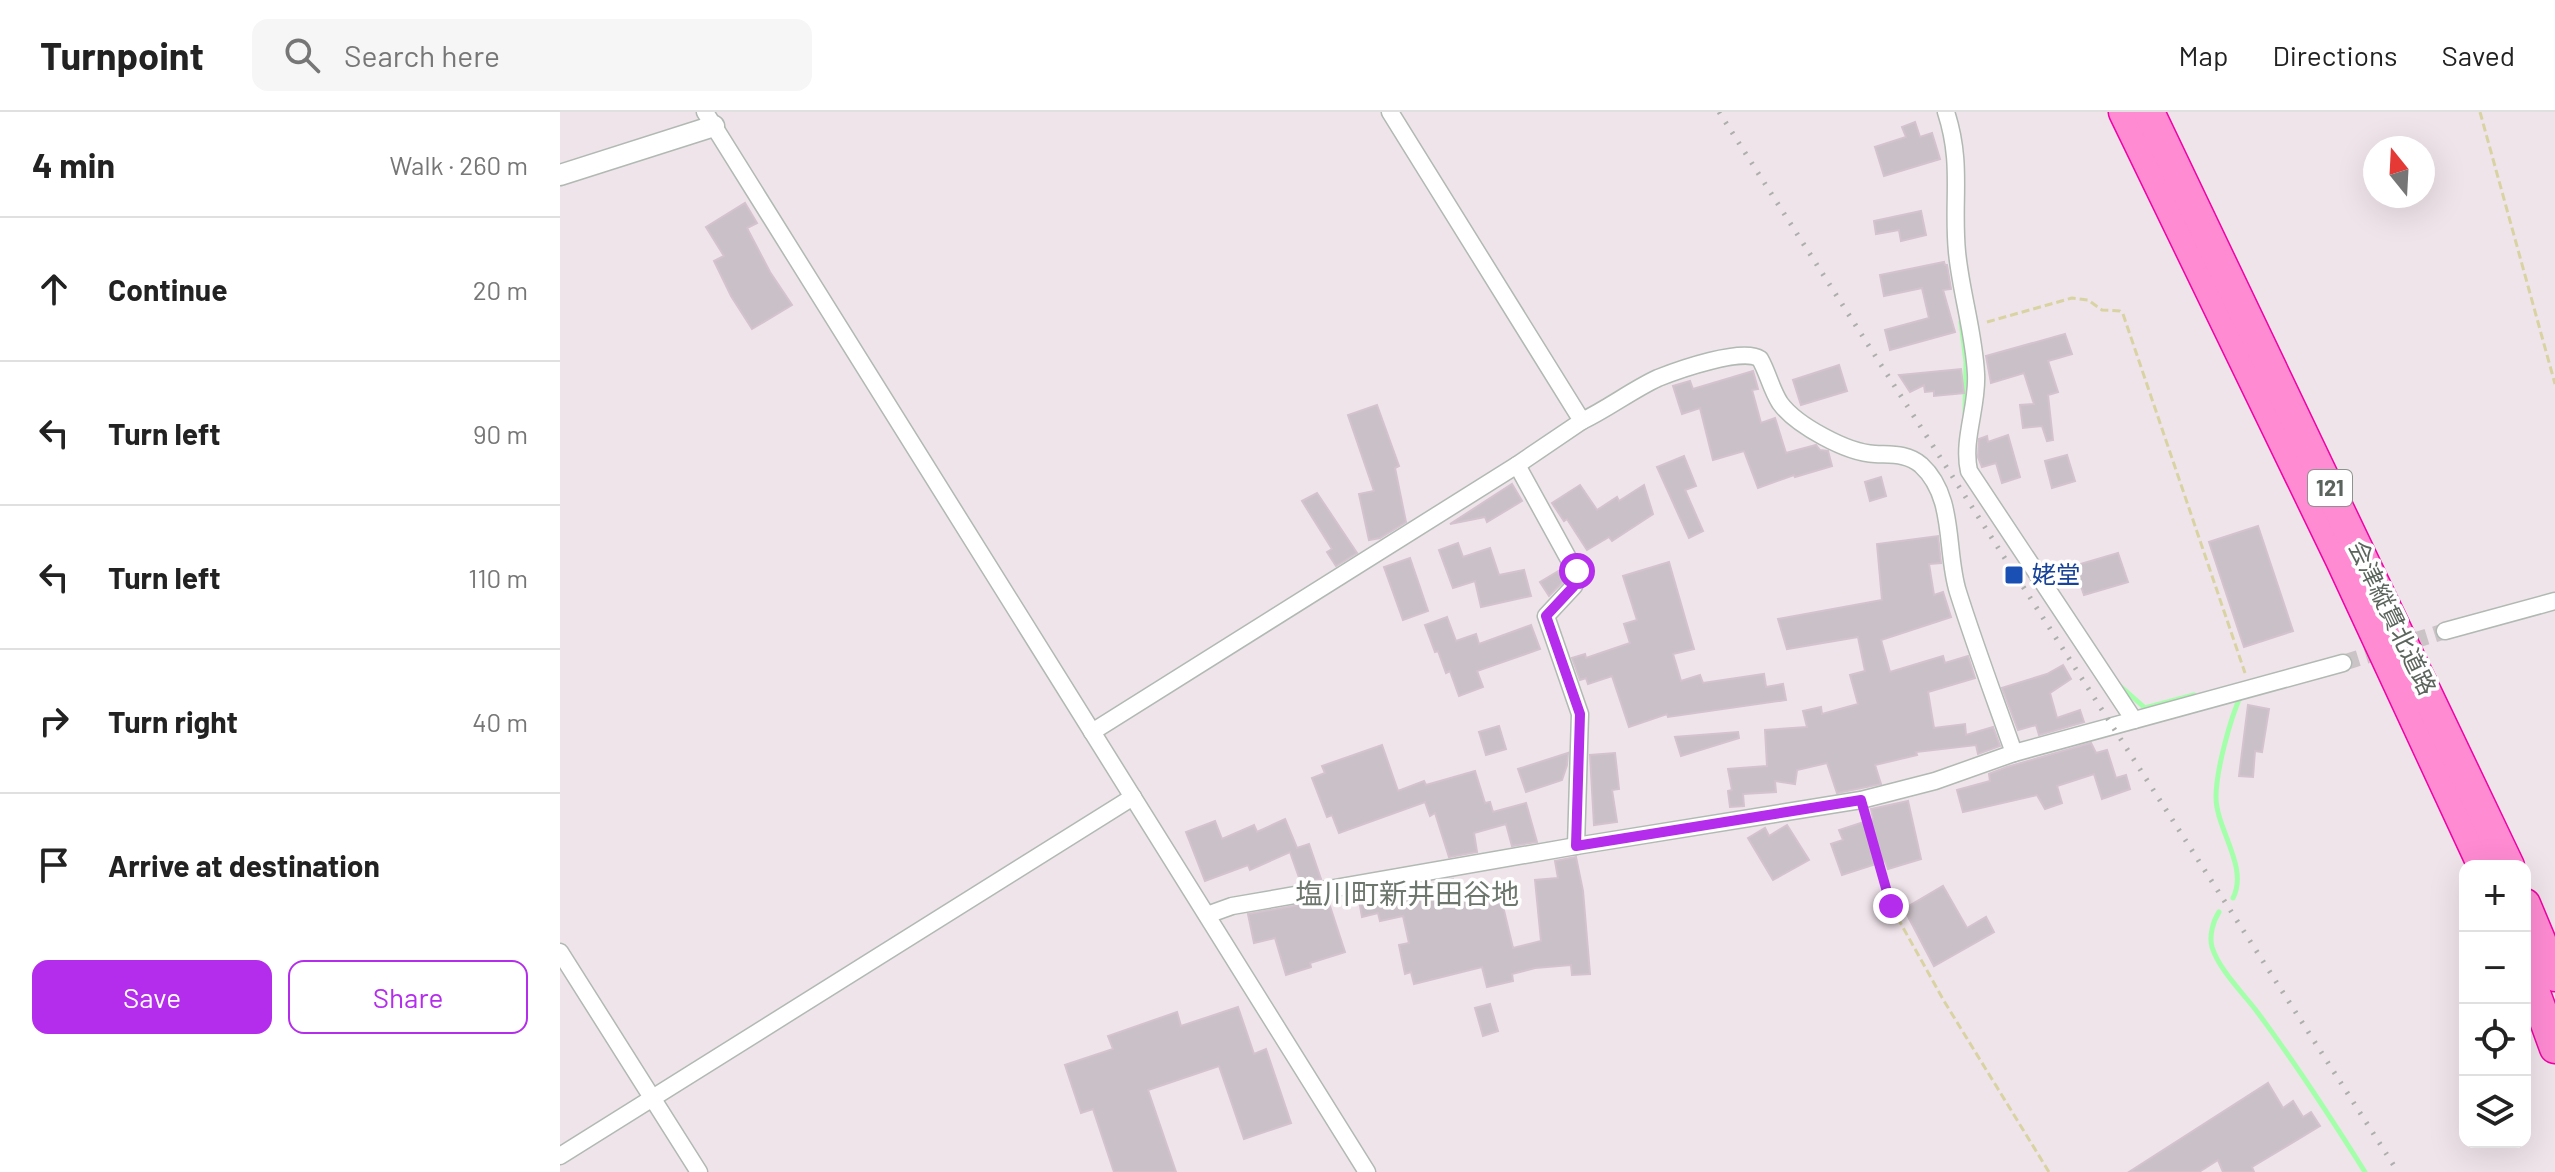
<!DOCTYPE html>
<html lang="en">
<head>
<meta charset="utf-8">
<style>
	:root { --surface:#fff; --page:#f6f6f6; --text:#222; --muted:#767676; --line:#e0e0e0; --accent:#b42cec }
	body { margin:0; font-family:Barlow,"Noto Sans JP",sans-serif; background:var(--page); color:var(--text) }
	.controls { position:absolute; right:24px; bottom:24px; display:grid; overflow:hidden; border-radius:16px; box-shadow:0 8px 32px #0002 }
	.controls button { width:72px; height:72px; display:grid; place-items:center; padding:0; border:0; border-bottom:2px solid var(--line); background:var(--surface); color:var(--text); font:40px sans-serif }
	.compass { position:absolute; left:1803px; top:24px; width:72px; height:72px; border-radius:50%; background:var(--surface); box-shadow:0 8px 32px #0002; rotate:342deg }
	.stop { position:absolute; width:24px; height:24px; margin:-18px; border:6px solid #b42cec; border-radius:50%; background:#fff }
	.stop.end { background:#b42cec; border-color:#fff; box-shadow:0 2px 8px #0008 }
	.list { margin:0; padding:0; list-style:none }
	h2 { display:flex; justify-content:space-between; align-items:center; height:104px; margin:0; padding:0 32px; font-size:34px }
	h2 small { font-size:26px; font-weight:400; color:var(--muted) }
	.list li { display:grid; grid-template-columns:52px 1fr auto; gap:24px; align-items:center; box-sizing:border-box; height:144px; padding:0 32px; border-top:2px solid var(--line) }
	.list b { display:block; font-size:30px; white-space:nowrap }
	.list em { font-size:26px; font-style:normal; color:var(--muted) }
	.actions { display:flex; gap:16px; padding:24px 32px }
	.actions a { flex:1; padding:18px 0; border:2px solid var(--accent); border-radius:16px; text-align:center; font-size:28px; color:var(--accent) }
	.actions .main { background:var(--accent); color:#fff }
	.icon { flex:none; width:44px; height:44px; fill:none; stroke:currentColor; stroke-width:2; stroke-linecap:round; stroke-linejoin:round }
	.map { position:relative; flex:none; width:1995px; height:1060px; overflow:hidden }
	header { display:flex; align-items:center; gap:48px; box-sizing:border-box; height:112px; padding:0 40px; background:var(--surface); border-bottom:2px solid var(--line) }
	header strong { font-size:38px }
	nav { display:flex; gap:44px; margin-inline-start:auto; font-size:28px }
	.search { width:560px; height:72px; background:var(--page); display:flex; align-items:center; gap:20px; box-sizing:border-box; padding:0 28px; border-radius:16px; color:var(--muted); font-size:30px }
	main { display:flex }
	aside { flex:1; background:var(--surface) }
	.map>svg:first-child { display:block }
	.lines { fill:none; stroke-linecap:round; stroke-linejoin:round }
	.stream { stroke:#a4ffaa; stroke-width:5 }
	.building { fill:#cac0c7; stroke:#d4c2ce; stroke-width:2 }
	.minor-tunnel { stroke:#cac4c7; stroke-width:16; stroke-dasharray:16 8; stroke-linecap:butt }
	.minor-casing { stroke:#b1b9b3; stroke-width:19 }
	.tertiary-casing { stroke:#b1b9b3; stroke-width:23 }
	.motorway-casing { stroke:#f300a6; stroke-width:33 }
	.path { stroke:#d9d3a3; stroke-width:3; stroke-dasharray:8 4; stroke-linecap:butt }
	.minor { stroke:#fff; stroke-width:16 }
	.tertiary { stroke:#fff; stroke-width:20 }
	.motorway { stroke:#ff8bd3; stroke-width:30 }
	.rail { stroke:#adafad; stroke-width:5; stroke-dasharray:2 10; stroke-linecap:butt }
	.route { stroke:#b42cec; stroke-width:10 }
	.transit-dot { fill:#1a4fb4; stroke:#fff; stroke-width:3 }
	.labels { text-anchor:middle; stroke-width:7; stroke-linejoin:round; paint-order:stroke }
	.shield { fill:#fff; stroke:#8d938e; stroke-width:2 }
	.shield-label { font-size:22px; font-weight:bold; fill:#5c655d }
	.transit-label { font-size:24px; fill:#164399; stroke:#fff; text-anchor:start }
	.street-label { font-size:24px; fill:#5c655d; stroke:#fff }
	.quarter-label { font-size:28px; fill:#6d776e; stroke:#fff }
</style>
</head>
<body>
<header>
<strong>Turnpoint</strong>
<div class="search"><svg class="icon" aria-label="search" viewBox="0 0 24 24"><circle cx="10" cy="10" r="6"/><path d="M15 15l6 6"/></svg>Search here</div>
<nav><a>Map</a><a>Directions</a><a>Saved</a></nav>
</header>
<main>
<aside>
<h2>4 min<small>Walk · 260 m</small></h2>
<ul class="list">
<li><svg class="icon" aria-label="ahead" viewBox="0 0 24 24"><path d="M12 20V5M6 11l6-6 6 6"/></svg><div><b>Continue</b></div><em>20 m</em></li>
<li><svg class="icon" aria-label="left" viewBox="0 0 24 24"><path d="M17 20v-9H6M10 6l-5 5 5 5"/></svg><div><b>Turn left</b></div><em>90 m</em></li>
<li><svg class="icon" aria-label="left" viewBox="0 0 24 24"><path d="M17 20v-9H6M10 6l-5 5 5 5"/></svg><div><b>Turn left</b></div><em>110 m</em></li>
<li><svg class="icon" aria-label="right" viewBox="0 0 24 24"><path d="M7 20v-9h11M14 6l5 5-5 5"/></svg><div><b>Turn right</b></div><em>40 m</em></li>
<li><svg class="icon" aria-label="arrive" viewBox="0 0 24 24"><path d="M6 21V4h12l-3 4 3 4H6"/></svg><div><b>Arrive at destination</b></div></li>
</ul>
<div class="actions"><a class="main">Save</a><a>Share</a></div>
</aside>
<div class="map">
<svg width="1995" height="1060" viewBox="0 0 1995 1060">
	<rect width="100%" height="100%" fill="#efe4ea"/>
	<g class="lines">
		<g class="stream">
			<polyline points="1401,210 1406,250 1405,300"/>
			<polyline points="1559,573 1585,596 1634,583"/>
			<path d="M1673 786C1689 755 1656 717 1656 685 1656 659 1670 607 1681 583"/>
			<path d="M1659 800C1653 809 1649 824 1652 835 1659 858 1684 882 1698 901 1736 952 1771 1006 1805 1060"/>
		</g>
	</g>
	<g class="building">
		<polygon points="1355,10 1360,25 1372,21 1380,47 1324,64 1315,35 1346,25 1342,15"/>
		<polygon points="185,91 197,111 187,116 210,160 232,193 192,217 171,184 154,149 164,144 146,115"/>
		<polygon points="1361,99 1366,123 1341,129 1339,118 1316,122 1314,109"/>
		<polygon points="1384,150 1385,153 1387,153 1391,177 1383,178 1395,220 1330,238 1325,218 1369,206 1362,176 1324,184 1320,163"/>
		<polygon points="1505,222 1512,242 1488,249 1498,280 1488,283 1493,328 1487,329 1482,314 1463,316 1460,293 1474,292 1464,261 1431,271 1426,244"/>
		<polygon points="1279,253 1287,279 1241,293 1233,268"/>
		<polygon points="1401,257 1404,281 1374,284 1374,279 1365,280 1364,273 1350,280 1339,263"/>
		<polygon points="1193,259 1198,277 1192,278 1201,311 1215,306 1226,341 1256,333 1260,338 1268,339 1272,354 1235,365 1234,363 1198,376 1184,339 1153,348 1140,296 1122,302 1113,274 1130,269 1133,277"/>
		<polygon points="817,293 839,354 835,356 846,410 820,426 809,428 799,382 814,379 788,303"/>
		<polygon points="1448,323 1460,365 1442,371 1436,351 1422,355 1418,345 1419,327 1427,324 1428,330"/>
		<polygon points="1507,343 1515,369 1492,376 1485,349"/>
		<polygon points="1124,344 1136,374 1125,378 1143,419 1129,426 1097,355"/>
		<polygon points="1321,365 1326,384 1310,389 1305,370"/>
		<polygon points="952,372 962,389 927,410 925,405 890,412"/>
		<polygon points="1020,373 1037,398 1057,385 1059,389 1084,373 1093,402 1052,429 1049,425 1027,438 1007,407 1004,409 992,391"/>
		<polygon points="757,381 797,441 776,454 767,440 772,437 742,389"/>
		<polygon points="1698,414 1733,519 1684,535 1649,430"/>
		<polygon points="1378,424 1381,451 1369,452 1374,483 1383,480 1391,505 1321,528 1330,560 1383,544 1385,551 1408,544 1415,566 1368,580 1374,616 1405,612 1406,623 1433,615 1440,634 1418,642 1416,633 1356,640 1357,643 1315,653 1321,672 1277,681 1267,651 1237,658 1235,672 1215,669 1216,680 1183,682 1184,694 1170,695 1168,679 1172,678 1168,657 1207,654 1205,618 1247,615 1243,599 1261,595 1262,602 1298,592 1290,563 1305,559 1298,525 1227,537 1218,507 1322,488 1317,432"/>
		<polygon points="898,431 903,445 930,436 939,463 964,458 971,484 921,495 915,469 893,476 879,438"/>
		<polygon points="1558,441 1568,470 1524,483 1514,454"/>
		<polygon points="850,446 868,499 843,508 824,455"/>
		<polygon points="1109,450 1134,537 1113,542 1121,569 1140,563 1143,571 1204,562 1206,575 1223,572 1226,588 1108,605 1107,602 1069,615 1052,564 1028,572 1026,566 1020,568 1012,546 1025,542 1026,546 1070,531 1064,512 1077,508 1063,464"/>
		<polygon points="1002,457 1006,465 1005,468 989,484 980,470"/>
		<polygon points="887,505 896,529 916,522 919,532 971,513 980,537 917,559 923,575 899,584 890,559 886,561 878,539 875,540 865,513"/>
		<polygon points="1503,553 1511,567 1490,581 1497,606 1520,598 1524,610 1479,623 1476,613 1458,618 1442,576 1487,562"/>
		<polygon points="1688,593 1709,597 1702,640 1695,639 1693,665 1679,664"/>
		<polygon points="939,614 946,637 926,643 919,620"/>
		<polygon points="1178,620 1179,626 1121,644 1115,625"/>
		<polygon points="1531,631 1536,641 1547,638 1556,666 1566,663 1570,677 1542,687 1534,662 1497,674 1502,691 1485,697 1477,683 1403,700 1397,678 1430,669 1429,662 1447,655"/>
		<polygon points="822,633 838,679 864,669 866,673 915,659 925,691 930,690 933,700 966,691 977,730 952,734 946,712 914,721 917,740 889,745 875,701 870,704 865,690 779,721 772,703 767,705 752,666 765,661 762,654"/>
		<polygon points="1008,641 1007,653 1002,668 966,680 958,657"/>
		<polygon points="1055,641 1059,677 1052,678 1057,710 1034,713 1030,643"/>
		<polygon points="1348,689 1361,747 1328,757 1325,749 1282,763 1271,732 1283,728 1279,718 1313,707 1311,697"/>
		<polygon points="725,707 737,736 749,732 761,767 741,771 730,740 690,758 688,753 645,769 626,720 655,709 662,727 694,713 697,720"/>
		<polygon points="1227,713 1249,748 1213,768 1188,726 1205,716 1209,724"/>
		<polygon points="1016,745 1023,779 1030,862 1012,863 1011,853 975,856 952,862 953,869 927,875 922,855 854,872 851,860 845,862 839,833 849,831 843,804 820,809 818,801 802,805 799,788 893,767 895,789 929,781 932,793 942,790 953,836 981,829 975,768 998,766 995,749"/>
		<polygon points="1383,774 1407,816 1426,805 1434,820 1374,854 1344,797"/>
		<polygon points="768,788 785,840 750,851 751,855 726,863 715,826 694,831 688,802"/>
		<polygon points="930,892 938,919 923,924 915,896"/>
		<polygon points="678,895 694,942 706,937 731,1011 684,1027 659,954 588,978 616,1060 554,1060 533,997 521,1001 505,953 553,937 548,924 617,900 621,914"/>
		<polygon points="1708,971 1723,996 1733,989 1743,1005 1751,1000 1760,1014 1692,1055 1694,1060 1663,1060 1658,1048 1639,1060 1569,1060"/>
	</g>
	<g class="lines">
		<polyline class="minor-tunnel" points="1783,551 1885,519"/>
		<g class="minor-casing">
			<g id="minor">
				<polyline points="145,0 807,1060"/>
				<path d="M1386 0C1403 52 1392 88 1397 140 1401 181 1414 221 1416 262 1418 294 1402 328 1409 359L1574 608"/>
				<path d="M1022 309C1049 296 1072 278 1098 266 1118 258 1183 235 1200 247 1208 261 1211 277 1220 291 1236 313 1287 341 1315 342 1331 343 1347 341 1361 353 1396 385 1385 439 1398 480 1415 534 1435 587 1454 641"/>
				<polyline points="957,353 1018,464 1014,474 986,504 1020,602 1016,734"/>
				<polyline points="1885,519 1995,489"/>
				<polyline points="532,620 957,353 1022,309 830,0"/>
				<polyline points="647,803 672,794 1016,734 1301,688 1375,669 1454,641 1783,551"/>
				<polyline points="0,840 139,1060"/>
				<polyline points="0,1044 573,685"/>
			</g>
		</g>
		<g class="tertiary-casing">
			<polyline id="tertiary" points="0,63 154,14"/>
		</g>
		<g class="motorway-casing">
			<g id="motorway">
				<polyline points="1564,0 1781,448 1923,754"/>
				<polyline points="1589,0 1949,754"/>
				<polyline points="1965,792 1995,864"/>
				<polyline points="1965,854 1995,936"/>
			</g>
		</g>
		<g class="path">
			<polyline points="1920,0 1995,272"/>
			<polyline points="1427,210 1512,186 1528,188 1542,198 1560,199 1563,202 1685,561"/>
			<polyline points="1305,703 1331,794 1384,889 1489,1060"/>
		</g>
		<use href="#minor" class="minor"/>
		<use href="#tertiary" class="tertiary"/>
		<use href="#motorway" class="motorway"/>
		<polyline class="rail" points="1159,0 1838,1060"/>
	</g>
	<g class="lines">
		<polyline class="route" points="1017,459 1014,474 986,504 1020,602 1016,734 1301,688 1331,794"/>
	</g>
	<rect class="transit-dot" x="1444" y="453" width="20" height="20" rx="4"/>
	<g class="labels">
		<rect class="shield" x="1748" y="358" width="44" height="36" rx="6"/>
		<g class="shield-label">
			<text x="1770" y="384">121</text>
		</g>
		<g class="transit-label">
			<text x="1472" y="471">姥堂</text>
		</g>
		<g class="street-label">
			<text transform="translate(1832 506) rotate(64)" y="8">会津縦貫北道路</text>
		</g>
		<g class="quarter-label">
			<text x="847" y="792">塩川町新井田谷地</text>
		</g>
	</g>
</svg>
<div class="controls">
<button>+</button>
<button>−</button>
<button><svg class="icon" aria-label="locate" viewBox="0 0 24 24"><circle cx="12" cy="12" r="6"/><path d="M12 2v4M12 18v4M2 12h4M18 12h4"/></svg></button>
<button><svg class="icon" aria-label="layers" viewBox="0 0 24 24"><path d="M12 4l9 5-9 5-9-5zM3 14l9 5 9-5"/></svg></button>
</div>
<svg class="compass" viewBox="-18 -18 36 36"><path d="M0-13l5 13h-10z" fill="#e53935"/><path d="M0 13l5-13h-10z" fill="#767676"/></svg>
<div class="stop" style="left:1017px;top:459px"></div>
<div class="stop end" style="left:1331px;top:794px"></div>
</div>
</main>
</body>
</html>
